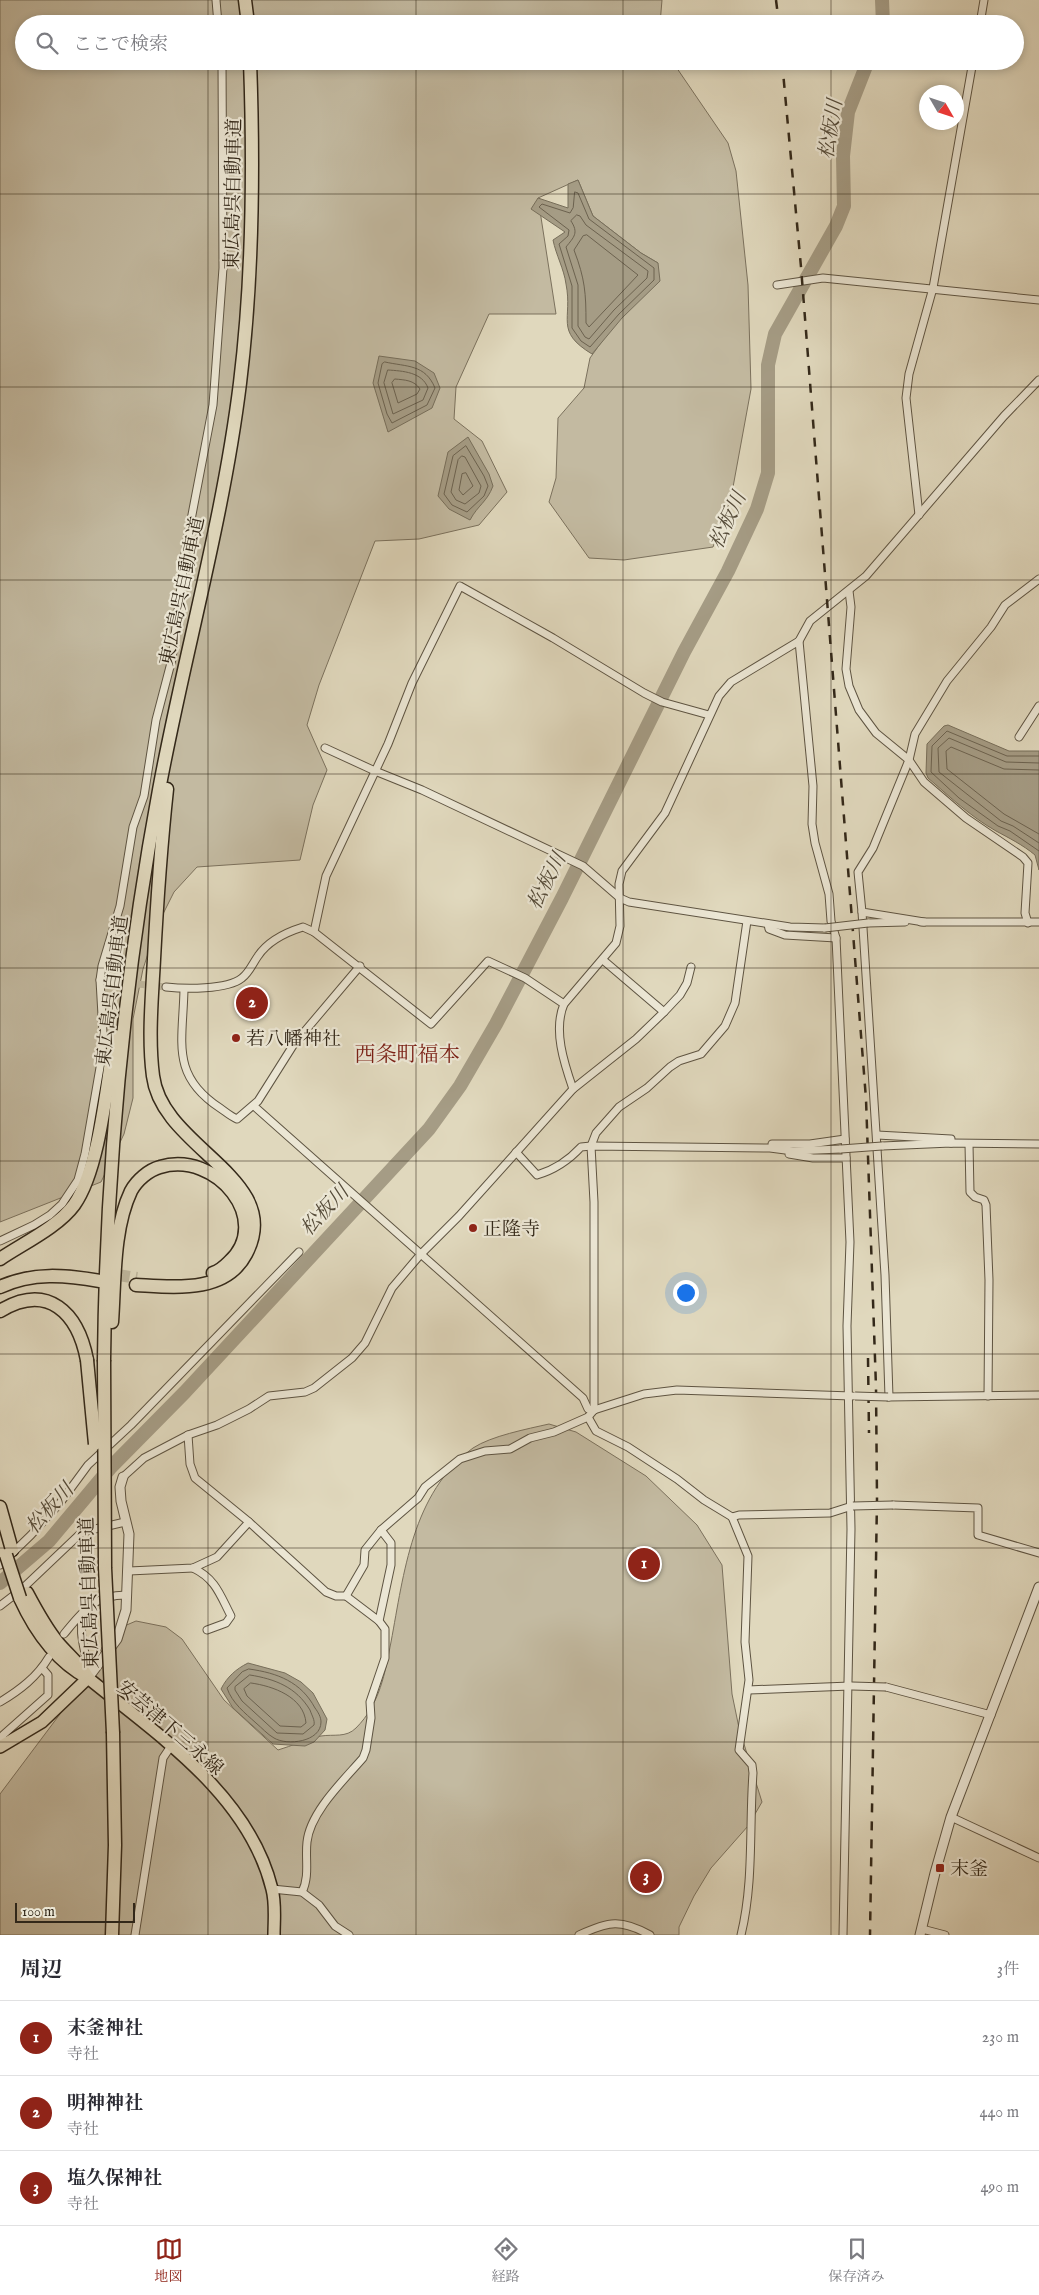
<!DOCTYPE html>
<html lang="ja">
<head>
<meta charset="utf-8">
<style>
	:root { --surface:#fff; --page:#f7f7f7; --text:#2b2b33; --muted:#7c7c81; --line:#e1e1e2; --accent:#8f2418 }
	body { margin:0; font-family:"IM FELL English","Noto Serif JP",serif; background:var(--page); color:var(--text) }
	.compass { position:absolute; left:919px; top:85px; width:45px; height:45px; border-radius:50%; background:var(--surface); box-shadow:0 2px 8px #0003; rotate:129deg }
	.scale { position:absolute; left:15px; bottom:12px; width:120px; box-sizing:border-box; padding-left:5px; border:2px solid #332819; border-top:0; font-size:14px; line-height:18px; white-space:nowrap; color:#332819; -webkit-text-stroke:4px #ebe6d4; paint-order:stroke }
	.you { position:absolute; left:685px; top:1292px; width:18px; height:18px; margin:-12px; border:4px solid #fff; border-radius:50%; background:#1a73e8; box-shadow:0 0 0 8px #1a73e833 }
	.badge { display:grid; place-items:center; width:32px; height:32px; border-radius:50%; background:var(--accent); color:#fff; font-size:16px; font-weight:700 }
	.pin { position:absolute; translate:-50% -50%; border:2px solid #fff; box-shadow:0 1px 5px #0006 }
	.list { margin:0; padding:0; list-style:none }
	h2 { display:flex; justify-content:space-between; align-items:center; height:65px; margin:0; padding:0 20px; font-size:21px }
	h2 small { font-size:16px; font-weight:400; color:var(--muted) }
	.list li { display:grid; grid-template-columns:32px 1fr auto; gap:15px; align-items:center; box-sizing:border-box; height:75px; padding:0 20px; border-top:1px solid var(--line) }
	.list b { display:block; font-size:19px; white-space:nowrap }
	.list p { margin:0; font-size:16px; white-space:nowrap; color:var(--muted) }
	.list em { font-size:16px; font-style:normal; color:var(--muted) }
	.icon { flex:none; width:28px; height:28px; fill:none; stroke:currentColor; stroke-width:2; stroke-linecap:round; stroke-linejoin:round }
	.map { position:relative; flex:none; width:1039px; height:1935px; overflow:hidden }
	.search { position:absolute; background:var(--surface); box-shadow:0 2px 8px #0003; left:15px; right:15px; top:15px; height:55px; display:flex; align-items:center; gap:12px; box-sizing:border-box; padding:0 18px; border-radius:28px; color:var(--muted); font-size:19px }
	.sheet { height:290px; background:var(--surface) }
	nav { display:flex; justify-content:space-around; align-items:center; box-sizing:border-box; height:70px; border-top:1px solid var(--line); background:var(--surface); font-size:14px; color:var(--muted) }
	nav a { display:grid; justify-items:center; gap:2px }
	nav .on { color:var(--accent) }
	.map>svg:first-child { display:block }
	.green { fill:#c3baa1; stroke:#7b715d }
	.water { fill:#a59c85; stroke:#776e5a }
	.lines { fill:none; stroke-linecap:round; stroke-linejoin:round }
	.shore { stroke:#6c624f; stroke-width:1 }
	.river { stroke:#a59c85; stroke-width:14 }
	.minor-tunnel { stroke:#bdb59c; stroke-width:7; stroke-dasharray:7 3.5; stroke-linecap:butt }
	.motorway-tunnel { stroke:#bdb59c; stroke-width:12; stroke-dasharray:12 6; stroke-linecap:butt }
	.minor-casing { stroke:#5e5442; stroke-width:9 }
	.tertiary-casing { stroke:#5e5442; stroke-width:11 }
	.primary-casing { stroke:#332819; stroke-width:14 }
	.motorway-casing { stroke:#332819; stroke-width:15 }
	.minor { stroke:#ebe6d4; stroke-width:7 }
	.tertiary { stroke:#ebe6d4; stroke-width:9 }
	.primary { stroke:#e0d8bd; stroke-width:11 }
	.motorway { stroke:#e0d8bd; stroke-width:12 }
	.rail { stroke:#332819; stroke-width:2.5; stroke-dasharray:9 9; stroke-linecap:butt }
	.minor-bridge-casing { stroke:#5e5442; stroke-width:9; stroke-linecap:butt }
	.motorway-bridge-casing { stroke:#332819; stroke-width:15; stroke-linecap:butt }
	.minor-bridge { stroke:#ebe6d4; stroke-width:7 }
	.motorway-bridge { stroke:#e0d8bd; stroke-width:12 }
	.grid { fill:none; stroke:#332819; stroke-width:1; stroke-opacity:0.55 }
	.poi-dot { fill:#8f2418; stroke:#ebe6d4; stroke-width:2 }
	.labels { text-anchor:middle; stroke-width:4.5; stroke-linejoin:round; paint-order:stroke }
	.street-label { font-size:19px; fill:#332819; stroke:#ebe6d4 }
	.poi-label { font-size:19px; fill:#332819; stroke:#ebe6d4; text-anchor:start }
	.water-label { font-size:20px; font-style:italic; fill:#554b39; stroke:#ebe6d4 }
	.quarter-label { font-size:21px; fill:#7a1f14; stroke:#ebe6d4 }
</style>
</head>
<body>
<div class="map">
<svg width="1039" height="1935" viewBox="0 0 1039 1935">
	<rect width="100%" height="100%" fill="#e0d8bd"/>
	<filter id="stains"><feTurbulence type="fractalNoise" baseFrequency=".004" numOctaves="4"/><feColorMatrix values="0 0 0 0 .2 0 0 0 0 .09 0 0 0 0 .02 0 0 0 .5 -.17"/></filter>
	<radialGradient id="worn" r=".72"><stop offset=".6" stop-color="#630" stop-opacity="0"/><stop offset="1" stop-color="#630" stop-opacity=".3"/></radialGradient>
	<g class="green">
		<polygon points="0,0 662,0 660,24 24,24 24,61 672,61 728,143 736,171 748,285 751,389 731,498 713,547 624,560 589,558 549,502 556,478 558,418 584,388 590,358 658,263 641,253 593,216 578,180 538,198 556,314 489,314 456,387 454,419 482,441 507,492 479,525 419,539 375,541 319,685 307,725 327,770 313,805 300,860 197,867 174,892 157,926 143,969 133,1019 133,1098 124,1134 101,1182 0,1222"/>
		<path d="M549 1424 576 1432 646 1476 697 1525 722 1565 732 1694 739 1728 762 1802 748 1826 711 1868 694 1896 679 1927V1935H0V1794L72 1698 104 1644 122 1627 136 1621 166 1627 182 1639 224 1700 278 1750C292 1746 306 1739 321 1736 334 1734 346 1738 356 1728 380 1704 385 1673 391 1642 404 1573 412 1493 473 1448 491 1436 527 1429 549 1424Z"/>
	</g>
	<g class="water">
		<path d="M578 180 593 216 641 253 658 263 660 281 622 318 592 354C554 331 573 319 566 284 564 269 556 255 553 240L565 232 531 209 538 198 568 208V184Z"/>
		<polygon points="379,356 415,361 434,373 440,388 432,408 388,432 373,383"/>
		<path d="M468 437 489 474 493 486C487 502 478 505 470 520L449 509 438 496 448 452Z"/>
		<path d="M948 725 1009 751H1039V870L1035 855C1023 845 1009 838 996 831 971 817 949 796 928 778L926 773 927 744 944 726Z"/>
		<path d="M248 1663 285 1673 301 1682 313 1693 327 1719 325 1730 314 1742 305 1746 273 1744 233 1708 221 1689C227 1677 236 1669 248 1663Z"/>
	</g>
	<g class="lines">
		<g class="shore">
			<polygon points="575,192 578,193 589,219 654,268 654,280 619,314 590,347 581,341 572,328 572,286 559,244 568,236 569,230 539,207 542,204 570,213 573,208"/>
			<path d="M577 215 580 216 586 225 648 271 647 278 614 310 589 339 585 337 578 326V285L566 247C574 237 579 233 571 221Z"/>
			<path d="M587 235 638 275 589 327 586 323C586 293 585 279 574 250L583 236Z"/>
			<path d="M385 362C407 367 425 364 435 388L427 405 392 423 387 414 378 383 382 364Z"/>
			<path d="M388 370C403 371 422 372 428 388L423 400 393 414 384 383Z"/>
			<path d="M395 379C405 380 414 380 420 389L417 394 398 403 392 383Z"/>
			<polygon points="466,446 484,476 488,486 484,496 467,512 452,505 444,494 453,456"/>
			<polygon points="462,456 465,457 481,486 479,493 465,504 456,500 451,492 458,460"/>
			<polygon points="466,473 473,486 463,495 459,490 462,474"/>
			<polyline points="1039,756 1007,756 947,731 932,746 931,772 959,798 998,826 1010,831 1039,851"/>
			<polyline points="1039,763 1006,762 949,738 938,748 939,772 1001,821 1013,826 1039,843"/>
			<polyline points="1039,770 1004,769 951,747 946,751 947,769 1004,814 1039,834"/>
			<path d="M249 1669C278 1673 301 1682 315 1708 318 1712 321 1717 321 1722 321 1742 287 1746 274 1738 267 1734 262 1728 256 1723 245 1713 232 1703 227 1688L242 1672Z"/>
			<path d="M250 1675C275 1679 296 1687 310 1710 312 1716 315 1720 314 1725L303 1734 277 1733 242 1701 235 1690V1687Z"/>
			<path d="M251 1683C273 1686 304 1697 306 1723L301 1727 280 1726 247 1696 244 1689Z"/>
		</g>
		<g class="river">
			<polyline points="882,0 883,24"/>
			<polyline points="0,1583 49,1541 111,1467 185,1392 429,1129 460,1086 496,1024 562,898 684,652 728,571 757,509 768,473 768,365 775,334 836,226 844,206 843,156 848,112 868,61"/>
		</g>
		<polyline class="minor-tunnel" points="117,982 166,987"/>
		<polyline class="motorway-tunnel" points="100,1272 137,1278"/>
		<g class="minor-casing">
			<g id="minor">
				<polyline points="216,0 218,24"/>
				<polyline points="980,24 984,0"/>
				<polyline points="777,285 823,278 1039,300"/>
				<polyline points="919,515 906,398 909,374 933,288 973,61"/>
				<polyline points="849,591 851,607 846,669 849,686 859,710 876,733 909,760 924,782 966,818 1023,857 1028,863 1025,913 1028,923"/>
				<polyline points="799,641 813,786 812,824 815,843 829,894 831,921 836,938 850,1242 847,1326 851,1529 843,1935"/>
				<polyline points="1019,737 1039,706"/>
				<polyline points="325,748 375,771 422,790 583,866 620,898 629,902 790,927 825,928"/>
				<polyline points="862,912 885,1275 889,1397"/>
				<polyline points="921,922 1039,922"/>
				<polyline points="924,922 862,912 858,872 873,848 909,760 915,734 947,681 991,627 1005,605 1039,579"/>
				<polyline points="868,923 905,922"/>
				<polyline points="768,924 769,929 785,935 836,938"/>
				<polyline points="603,960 664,1012"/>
				<polyline points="100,980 117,982"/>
				<path d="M166 987C184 989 227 990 242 978 249 973 253 963 258 956 268 941 287 932 303 927L314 932"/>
				<path d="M184 989C183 1042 170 1075 220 1108 226 1112 230 1116 237 1119L258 1101 294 1044 360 966"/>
				<polyline points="564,1004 525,978 488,961 431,1024 314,932 326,876 388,744 412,683 460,586 553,638 644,693 662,702 709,715"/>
				<polyline points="573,1089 636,1039 664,1012 680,995 687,983 691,967"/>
				<polyline points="254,1106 583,1398 588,1409 594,1410"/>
				<polyline points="877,1135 951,1139 951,1143"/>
				<polyline points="772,1144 810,1144 845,1139"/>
				<polyline points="969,1144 970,1192 975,1197 984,1200 986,1205 989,1280 988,1396"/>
				<polyline points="882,1146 951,1143 1039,1144"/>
				<path d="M516 1152 537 1175C554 1170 570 1159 581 1147L591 1146 770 1148 793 1151 841 1149"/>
				<polyline points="789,1154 813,1158 846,1158"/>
				<polyline points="0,1241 34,1225 50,1215 62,1204 78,1180 85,1154 102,1056 103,1033 100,980 102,966 120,906 133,827 144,796 156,720 172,659 186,546 213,405 223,268 222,61"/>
				<polyline points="888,1397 1039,1395"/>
				<polyline points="594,1410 594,1202 591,1146 596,1133 619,1107 647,1088 670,1067 679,1061 701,1054 725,1026 735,1003 747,921"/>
				<path d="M588 1417 596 1431 628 1447 677 1479 704 1500 732 1517 748 1556 745 1642 749 1680 739 1750 752 1765 753 1773C749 1827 754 1882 741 1935"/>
				<path d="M188 1435 190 1464 195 1478 249 1522 326 1592 336 1596H346L379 1621 385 1629V1658L370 1702 371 1718 366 1750 363 1758C344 1780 310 1812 307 1842 305 1859 310 1876 302 1892"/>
				<path d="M123 1477 144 1458 188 1435 217 1425 249 1409 269 1396 305 1392 314 1388 352 1358 365 1343 392 1288 420 1255 459 1216 573 1089C564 1063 553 1030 564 1004L616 943 620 926 619 884 622 871 665 813 719 696 731 682 799 641 810 621 866 576 1004 416 1039 380"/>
				<polyline points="893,1505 978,1508 978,1535 1039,1553"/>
				<polyline points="732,1517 739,1515 830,1513 852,1506"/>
				<polyline points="0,1565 31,1535 60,1503 88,1465 131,1425 299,1252"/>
				<path d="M193 1568C216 1579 220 1595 231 1616L226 1623 207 1630"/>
				<polyline points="129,1571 193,1568 217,1557 249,1522"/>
				<polyline points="346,1596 364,1565 365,1550 381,1530 418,1498 425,1487 460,1459 485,1451 510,1449 530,1438 554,1432 588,1417 594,1410 644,1394 677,1390 852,1396"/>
				<polyline points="0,1606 22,1589 82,1532 125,1522"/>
				<path d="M83 1613C78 1637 86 1649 88 1673"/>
				<polyline points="379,1621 391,1565 391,1543 381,1530"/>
				<path d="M64 1634C83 1611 94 1595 126 1595"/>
				<polyline points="886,1687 991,1715"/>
				<polyline points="748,1690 850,1686"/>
				<path d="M0 1702C20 1690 37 1677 49 1657"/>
				<polyline points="0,1746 3,1735 48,1695 48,1675 42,1668"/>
				<polyline points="951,1817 1039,1858"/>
				<polyline points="272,1889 302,1892 319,1905 335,1926 349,1935"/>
				<polyline points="922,1929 945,1935"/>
				<polyline points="135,1935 163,1758 171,1746"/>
				<path d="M579 1935C609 1921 621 1919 650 1935"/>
			</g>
		</g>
		<g class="tertiary-casing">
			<g id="tertiary">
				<polyline points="88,1678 117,1639 126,1610 129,1534 121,1501 120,1487 123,1477"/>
				<polyline points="920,1935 935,1873 951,1817 1039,1587"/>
			</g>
		</g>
		<g class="primary-casing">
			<path id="primary" d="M0 1747 42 1722 88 1678C159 1736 249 1795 272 1889 276 1904 274 1920 274 1935"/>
		</g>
		<g class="motorway-casing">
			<g id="motorway">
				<polyline points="245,0 248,24"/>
				<path d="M0 1259C22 1244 58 1227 74 1205 100 1169 107 1081 115 1036"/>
				<path d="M136 1285C173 1287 225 1294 246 1254 286 1178 162 1149 153 1076 148 1038 152 997 154 959 157 902 161 845 167 789"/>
				<path d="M0 1287C33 1272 65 1275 100 1281"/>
				<path d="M0 1311C48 1282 78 1313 87 1360"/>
				<path d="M112 1322C115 1280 113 1229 131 1191 137 1180 149 1170 160 1167 217 1150 274 1221 229 1262 224 1267 220 1271 213 1273"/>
				<path d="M104 1360C106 1169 124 978 159 790 184 655 223 521 240 383 253 277 254 169 250 61"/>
				<polyline points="0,1507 12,1550"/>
				<path d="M27 1593C36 1610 45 1627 58 1643 69 1656 79 1663 88 1678"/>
				<path d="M20 1598C35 1631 56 1661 88 1678"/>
				<polyline points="112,1935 115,1845 113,1733"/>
			</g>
		</g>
		<use href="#minor" class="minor"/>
		<use href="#tertiary" class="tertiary"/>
		<use href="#primary" class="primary"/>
		<use href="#motorway" class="motorway"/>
		<g class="rail">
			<polyline points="776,0 779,24"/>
			<polyline points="782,61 801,267 866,1099 876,1387 877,1499 870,1935"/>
			<polyline points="868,1358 869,1433"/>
		</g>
		<g class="minor-bridge-casing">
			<g id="minor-bridge">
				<polyline points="825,928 868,923"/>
				<polyline points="841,1149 882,1146"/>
				<polyline points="855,1396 888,1397"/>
				<polyline points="853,1506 893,1505"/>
				<polyline points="852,1686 886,1687"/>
			</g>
		</g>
		<g class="motorway-bridge-casing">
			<g id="motorway-bridge">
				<polyline points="87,1360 95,1444"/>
				<polyline points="104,1360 105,1568 113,1733"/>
				<polyline points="6,1555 20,1598"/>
			</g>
		</g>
		<use href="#minor-bridge" class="minor-bridge"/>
		<use href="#motorway-bridge" class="motorway-bridge"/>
	</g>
	<path class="grid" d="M208 0V24M416 0V24M623 0V24M831 0V24M208 61V1935M416 61V1935M623 61V1935M831 61V1935M0 194H1039M0 387H1039M0 580H1039M0 774H1039M0 968H1039M0 1161H1039M0 1354H1039M0 1548H1039M0 1742H1039"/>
	<g class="poi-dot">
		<circle cx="236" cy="1038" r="5"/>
		<circle cx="473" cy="1228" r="5"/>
		<rect x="935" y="1863" width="10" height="10" rx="2.5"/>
	</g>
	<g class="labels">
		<g class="street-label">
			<text transform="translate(232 194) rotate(-89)" y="7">東広島呉自動車道</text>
			<text transform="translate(181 591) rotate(-78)" y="7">東広島呉自動車道</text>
			<text transform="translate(111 991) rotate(-83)" y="7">東広島呉自動車道</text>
			<text transform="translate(88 1593) rotate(-92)" y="7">東広島呉自動車道</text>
			<text transform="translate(171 1727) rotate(41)" y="7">安芸津下三永線</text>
		</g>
		<g class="poi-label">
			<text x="246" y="1045">若八幡神社</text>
			<text x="483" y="1235">正隆寺</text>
			<text x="950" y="1875">末釜</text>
		</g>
		<g class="water-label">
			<text transform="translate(830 129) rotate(-81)" y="7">松板川</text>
			<text transform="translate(727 520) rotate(-65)" y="7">松板川</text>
			<text transform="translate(546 881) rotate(-63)" y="7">松板川</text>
			<text transform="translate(324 1210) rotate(-47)" y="7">松板川</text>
			<text transform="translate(49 1508) rotate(-48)" y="7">松板川</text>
		</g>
		<g class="quarter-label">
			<text x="407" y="1061">西条町福本</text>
		</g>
	</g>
	<rect width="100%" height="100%" filter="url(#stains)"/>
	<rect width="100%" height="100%" fill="url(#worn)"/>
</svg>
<svg class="compass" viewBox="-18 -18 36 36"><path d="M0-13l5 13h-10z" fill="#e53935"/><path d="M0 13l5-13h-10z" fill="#7c7c81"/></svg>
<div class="scale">100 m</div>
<div class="you"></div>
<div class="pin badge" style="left:644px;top:1564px">1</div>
<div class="pin badge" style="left:252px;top:1003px">2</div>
<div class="pin badge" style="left:646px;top:1877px">3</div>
<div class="search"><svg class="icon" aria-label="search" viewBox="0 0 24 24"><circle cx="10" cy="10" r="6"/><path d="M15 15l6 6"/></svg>ここで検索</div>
</div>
<section class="sheet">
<h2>周辺<small>3件</small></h2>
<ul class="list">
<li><span class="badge">1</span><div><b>末釜神社</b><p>寺社</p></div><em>230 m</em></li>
<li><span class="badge">2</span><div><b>明神神社</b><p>寺社</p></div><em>440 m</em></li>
<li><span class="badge">3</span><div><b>塩久保神社</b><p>寺社</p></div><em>490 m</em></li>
</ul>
</section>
<nav>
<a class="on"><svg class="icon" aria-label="map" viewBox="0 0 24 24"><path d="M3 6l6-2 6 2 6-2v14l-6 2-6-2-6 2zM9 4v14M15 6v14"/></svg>地図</a>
<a><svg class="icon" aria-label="directions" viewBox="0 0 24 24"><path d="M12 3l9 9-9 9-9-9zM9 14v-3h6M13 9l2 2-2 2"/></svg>経路</a>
<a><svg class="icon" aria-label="saved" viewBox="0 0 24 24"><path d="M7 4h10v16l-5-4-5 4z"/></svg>保存済み</a>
</nav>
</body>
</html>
